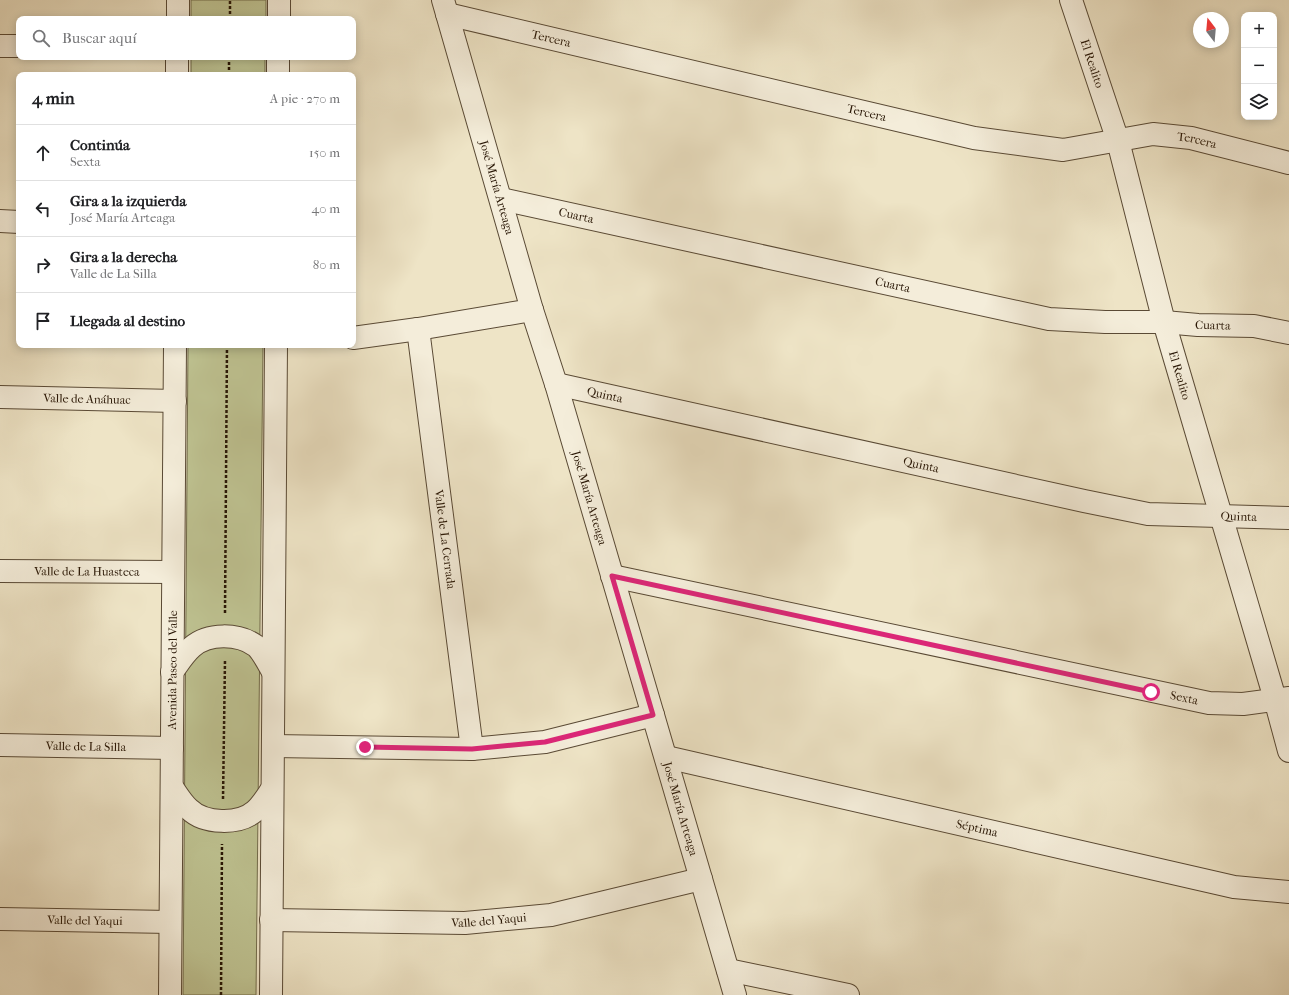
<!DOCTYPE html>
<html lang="es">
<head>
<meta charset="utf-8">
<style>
	:root { --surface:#fff; --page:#f6f6f6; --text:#202124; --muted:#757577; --line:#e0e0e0 }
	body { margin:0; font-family:"IM FELL French Canon",serif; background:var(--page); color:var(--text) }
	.controls { position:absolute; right:12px; top:12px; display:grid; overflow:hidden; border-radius:8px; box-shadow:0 2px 10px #0003 }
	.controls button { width:36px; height:36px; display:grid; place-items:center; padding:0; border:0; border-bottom:1px solid var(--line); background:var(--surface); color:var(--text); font:20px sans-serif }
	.compass { position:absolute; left:1193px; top:12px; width:36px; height:36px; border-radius:50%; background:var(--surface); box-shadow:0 2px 10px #0003; rotate:344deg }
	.stop { position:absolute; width:12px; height:12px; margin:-9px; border:3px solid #db2777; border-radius:50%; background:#fff }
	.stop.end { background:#db2777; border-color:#fff; box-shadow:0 1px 4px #0008 }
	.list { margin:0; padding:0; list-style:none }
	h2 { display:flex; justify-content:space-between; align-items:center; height:52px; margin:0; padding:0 16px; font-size:17px }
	h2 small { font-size:13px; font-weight:400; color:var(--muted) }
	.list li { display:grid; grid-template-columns:26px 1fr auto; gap:12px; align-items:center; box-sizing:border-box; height:56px; padding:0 16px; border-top:1px solid var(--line) }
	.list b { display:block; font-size:15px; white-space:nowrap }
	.list p { margin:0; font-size:13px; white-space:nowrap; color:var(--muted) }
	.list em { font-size:13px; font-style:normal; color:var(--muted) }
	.icon { flex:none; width:22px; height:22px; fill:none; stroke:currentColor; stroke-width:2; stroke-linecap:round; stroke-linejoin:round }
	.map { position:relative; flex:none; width:1289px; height:995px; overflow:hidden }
	.search { position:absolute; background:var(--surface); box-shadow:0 2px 10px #0003; left:16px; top:16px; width:340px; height:44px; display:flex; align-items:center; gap:10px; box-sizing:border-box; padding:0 14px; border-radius:8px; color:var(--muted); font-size:15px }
	.panel { position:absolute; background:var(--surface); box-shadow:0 2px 10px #0003; left:16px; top:72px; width:340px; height:276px; border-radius:8px }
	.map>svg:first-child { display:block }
	.green { fill:#bec291; stroke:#736c4b }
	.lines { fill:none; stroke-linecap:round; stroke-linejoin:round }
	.minor-casing { stroke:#5a4a35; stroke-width:24 }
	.tertiary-casing { stroke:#5a4a35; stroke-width:24 }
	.path { stroke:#281605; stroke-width:2.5; stroke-dasharray:3 2; stroke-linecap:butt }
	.minor { stroke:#f4edda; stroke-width:22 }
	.tertiary { stroke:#f4edda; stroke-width:22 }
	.route { stroke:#db2777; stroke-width:5 }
	.labels { text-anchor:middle; stroke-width:3.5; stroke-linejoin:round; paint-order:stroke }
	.street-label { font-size:12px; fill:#281605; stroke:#f4edda }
</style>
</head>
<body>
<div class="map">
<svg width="1289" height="995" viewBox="0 0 1289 995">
	<rect width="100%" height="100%" fill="#eee4c6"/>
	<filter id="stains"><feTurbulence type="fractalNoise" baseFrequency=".005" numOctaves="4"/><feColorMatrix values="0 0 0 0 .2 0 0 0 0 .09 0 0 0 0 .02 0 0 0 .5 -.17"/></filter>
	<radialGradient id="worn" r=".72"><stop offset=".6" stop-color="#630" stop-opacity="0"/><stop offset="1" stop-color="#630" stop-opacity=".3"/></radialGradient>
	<g class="green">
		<rect x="191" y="0" width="75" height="19"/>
		<rect x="191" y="57" width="74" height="18"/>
		<polygon points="188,345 263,345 256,995 183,995"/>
	</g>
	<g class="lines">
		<g class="minor-casing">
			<g id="minor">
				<path id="s1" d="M443 0 532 310 556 384 735 995"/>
				<path id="s2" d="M1071 0 1118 141 1164 322 1275 699 1289 751"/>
				<path id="s3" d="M447 14 974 138 1063 150 1153 134 1191 138 1289 163"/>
				<polyline points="0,46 19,46"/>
				<path id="s4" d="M501 199 1049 319 1105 322H1164L1198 325 1254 326 1289 333"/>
				<polyline points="0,221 19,222"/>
				<path id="s5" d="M418 329 472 749"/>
				<polyline points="353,338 418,329 532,310"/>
				<path id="s6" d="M556 384 1084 501 1148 514 1289 518"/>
				<path id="s7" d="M0 397 175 401"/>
				<path id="s8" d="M0 571 173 572"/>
				<path id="s9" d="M612 576 1209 703 1243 704 1289 698"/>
				<path id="s10" d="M0 745 172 748"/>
				<polyline points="273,746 472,749 545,742 653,715"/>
				<path id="s11" d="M666 757 1234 887 1289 892"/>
				<path id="s12" d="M0 919 170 922"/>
				<path id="s13" d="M271 920 465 923 551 915 701 879"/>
				<polyline points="728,970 848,995"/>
			</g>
		</g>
		<g class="tertiary-casing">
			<g id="tertiary">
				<polyline points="178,19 178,0"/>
				<polyline points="279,19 279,0"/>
				<polyline points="177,75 177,57"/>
				<polyline points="278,75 278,57"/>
				<path d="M172 672C178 664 184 654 192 647 208 633 238 633 256 646 262 651 269 665 273 672"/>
				<path d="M172 787C177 794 182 803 189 809 204 824 239 825 255 811 262 805 267 796 272 789"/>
				<path id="s14" d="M170 995 175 345"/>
				<polyline points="271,995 276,345"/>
			</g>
		</g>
		<g class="path">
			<polyline points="230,19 230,0"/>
			<polyline points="229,75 229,57"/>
			<polyline points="225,613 227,345"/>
			<polyline points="223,799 225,660"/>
			<polyline points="221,995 222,844"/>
		</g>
		<use href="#minor" class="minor"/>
		<use href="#tertiary" class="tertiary"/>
	</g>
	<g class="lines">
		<polyline class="route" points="365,747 472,749 545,742 653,715 612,576 1151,692"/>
	</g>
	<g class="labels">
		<g class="street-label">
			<text dy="4" stroke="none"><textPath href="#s3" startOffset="107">Tercera</textPath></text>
			<text dy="4" stroke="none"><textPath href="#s2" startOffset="67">El Realito</textPath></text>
			<text dy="4" stroke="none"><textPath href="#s3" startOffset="431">Tercera</textPath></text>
			<text dy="4" stroke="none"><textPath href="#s3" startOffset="767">Tercera</textPath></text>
			<text dy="4" stroke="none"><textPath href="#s1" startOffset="195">José María Arteaga</textPath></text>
			<text dy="4" stroke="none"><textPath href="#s4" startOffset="77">Cuarta</textPath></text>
			<text dy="4" stroke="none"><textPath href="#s4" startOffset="401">Cuarta</textPath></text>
			<text dy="4" stroke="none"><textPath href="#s4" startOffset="725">Cuarta</textPath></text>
			<text dy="4" stroke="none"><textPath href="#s2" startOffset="391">El Realito</textPath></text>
			<text dy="4" stroke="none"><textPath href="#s6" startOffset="50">Quinta</textPath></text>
			<text dy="4" stroke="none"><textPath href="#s7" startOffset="87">Valle de Anáhuac</textPath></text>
			<text dy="4" stroke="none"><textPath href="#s6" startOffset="374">Quinta</textPath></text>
			<text dy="4" stroke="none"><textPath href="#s1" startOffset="519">José María Arteaga</textPath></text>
			<text dy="4" stroke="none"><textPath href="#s6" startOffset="697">Quinta</textPath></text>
			<text dy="4" stroke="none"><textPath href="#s5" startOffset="212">Valle de La Cerrada</textPath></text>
			<text dy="4" stroke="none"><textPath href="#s8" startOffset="87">Valle de La Huasteca</textPath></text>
			<text dy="4" stroke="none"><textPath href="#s14" startOffset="325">Avenida Paseo del Valle</textPath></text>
			<text dy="4" stroke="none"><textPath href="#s9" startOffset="585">Sexta</textPath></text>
			<text dy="4" stroke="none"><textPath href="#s10" startOffset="86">Valle de La Silla</textPath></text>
			<text dy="4" stroke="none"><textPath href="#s1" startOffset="843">José María Arteaga</textPath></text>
			<text dy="4" stroke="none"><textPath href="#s11" startOffset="319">Séptima</textPath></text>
			<text dy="4" stroke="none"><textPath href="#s13" startOffset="218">Valle del Yaqui</textPath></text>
			<text dy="4" stroke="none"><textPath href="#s12" startOffset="85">Valle del Yaqui</textPath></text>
		</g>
	</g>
	<rect width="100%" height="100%" filter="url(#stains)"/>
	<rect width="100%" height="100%" fill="url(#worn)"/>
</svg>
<div class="controls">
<button>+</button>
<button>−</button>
<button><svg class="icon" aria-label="layers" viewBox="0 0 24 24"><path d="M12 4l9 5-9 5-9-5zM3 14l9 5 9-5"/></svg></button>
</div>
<svg class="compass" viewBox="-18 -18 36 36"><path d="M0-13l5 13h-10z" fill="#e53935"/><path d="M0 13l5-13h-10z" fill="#757577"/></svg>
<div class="stop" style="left:1151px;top:692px"></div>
<div class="stop end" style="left:365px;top:747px"></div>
<div class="search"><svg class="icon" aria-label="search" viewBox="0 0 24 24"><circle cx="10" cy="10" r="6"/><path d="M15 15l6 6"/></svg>Buscar aquí</div>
<section class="panel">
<h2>4 min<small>A pie · 270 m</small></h2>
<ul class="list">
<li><svg class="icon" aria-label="ahead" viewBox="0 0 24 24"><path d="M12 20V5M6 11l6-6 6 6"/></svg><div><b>Continúa</b><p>Sexta</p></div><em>150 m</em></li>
<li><svg class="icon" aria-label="left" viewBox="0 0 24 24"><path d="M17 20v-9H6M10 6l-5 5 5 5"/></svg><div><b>Gira a la izquierda</b><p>José María Arteaga</p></div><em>40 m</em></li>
<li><svg class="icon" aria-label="right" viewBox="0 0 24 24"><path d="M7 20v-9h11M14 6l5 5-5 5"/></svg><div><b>Gira a la derecha</b><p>Valle de La Silla</p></div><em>80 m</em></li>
<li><svg class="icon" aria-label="arrive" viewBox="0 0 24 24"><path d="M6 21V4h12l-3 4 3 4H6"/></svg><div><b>Llegada al destino</b></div></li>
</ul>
</section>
</div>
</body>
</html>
